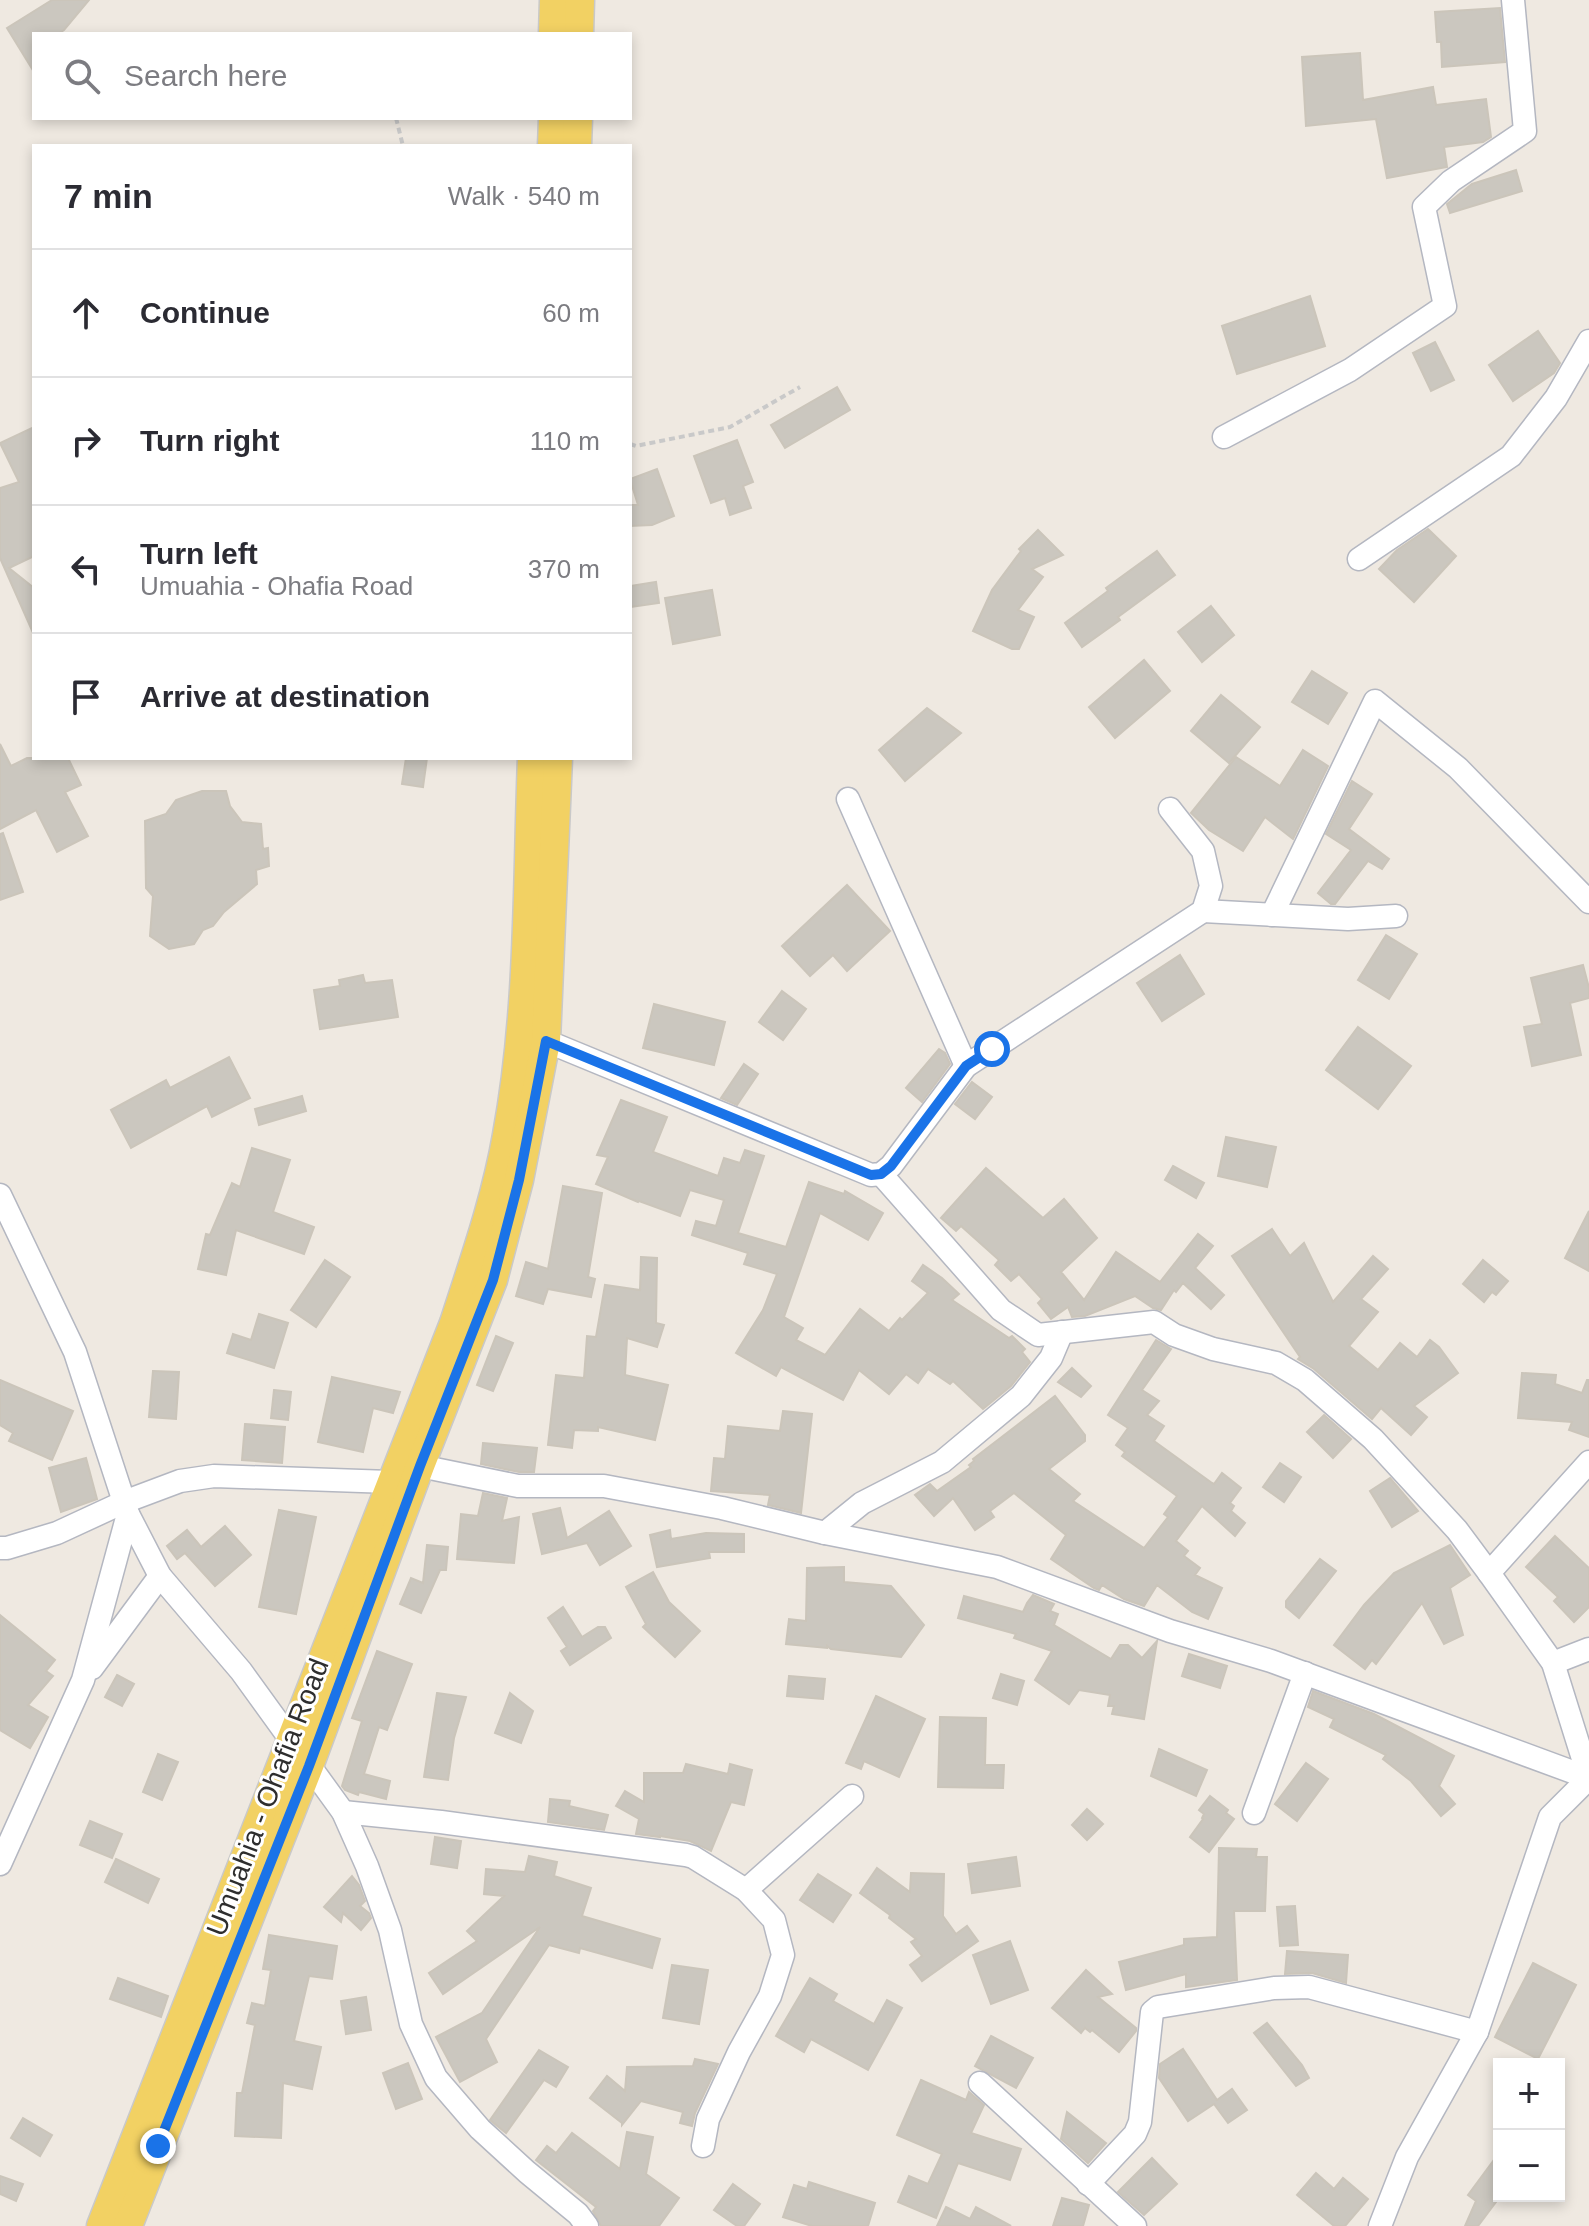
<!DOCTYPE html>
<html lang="en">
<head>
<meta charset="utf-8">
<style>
	:root { --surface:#fff; --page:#f2f2f3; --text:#2b2b33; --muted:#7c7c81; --line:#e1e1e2 }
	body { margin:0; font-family:Arial,sans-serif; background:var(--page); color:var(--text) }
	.controls { position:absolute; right:24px; bottom:24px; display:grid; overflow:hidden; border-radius:0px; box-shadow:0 4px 12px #0003 }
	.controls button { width:72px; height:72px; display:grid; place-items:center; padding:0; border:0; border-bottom:2px solid var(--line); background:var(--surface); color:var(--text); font:40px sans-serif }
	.stop { position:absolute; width:24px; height:24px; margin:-18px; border:6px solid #1a73e8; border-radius:50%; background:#fff }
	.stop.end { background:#1a73e8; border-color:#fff; box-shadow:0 2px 8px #0008 }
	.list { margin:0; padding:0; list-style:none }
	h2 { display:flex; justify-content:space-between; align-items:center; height:104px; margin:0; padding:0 32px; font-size:34px }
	h2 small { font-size:26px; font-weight:400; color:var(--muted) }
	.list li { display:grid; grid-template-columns:52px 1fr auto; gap:24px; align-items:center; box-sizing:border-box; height:128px; padding:0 32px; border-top:2px solid var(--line) }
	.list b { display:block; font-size:30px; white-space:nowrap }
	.list p { margin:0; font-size:26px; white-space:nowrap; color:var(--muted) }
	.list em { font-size:26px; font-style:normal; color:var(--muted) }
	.icon { flex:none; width:44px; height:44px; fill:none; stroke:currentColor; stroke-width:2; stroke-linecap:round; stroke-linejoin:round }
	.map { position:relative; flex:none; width:1589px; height:2226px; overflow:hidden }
	.search { position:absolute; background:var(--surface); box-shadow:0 4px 12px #0003; left:32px; top:32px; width:600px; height:88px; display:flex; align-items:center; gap:20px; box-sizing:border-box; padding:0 28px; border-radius:0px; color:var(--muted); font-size:30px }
	.panel { position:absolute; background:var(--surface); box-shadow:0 4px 12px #0003; left:32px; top:144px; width:600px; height:616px; border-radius:0px }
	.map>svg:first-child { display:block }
	.building { fill:#cbc7bf; stroke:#cbc5ba; stroke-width:2 }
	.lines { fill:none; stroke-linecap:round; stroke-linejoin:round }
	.minor-casing { stroke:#b4b7c1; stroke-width:25 }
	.major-casing { stroke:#c9c9c9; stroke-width:31 }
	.path { stroke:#c9c9c9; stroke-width:4; stroke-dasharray:6 4; stroke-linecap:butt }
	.minor { stroke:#fff; stroke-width:22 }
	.major { stroke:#f2d163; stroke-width:28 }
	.route { stroke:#1a73e8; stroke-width:10 }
	.labels { text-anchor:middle; stroke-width:6; stroke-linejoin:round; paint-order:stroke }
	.street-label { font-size:28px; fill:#2e2e2e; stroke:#fff }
</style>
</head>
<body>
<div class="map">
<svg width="1589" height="2226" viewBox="0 0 1589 2226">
	<rect width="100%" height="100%" fill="#efe9e1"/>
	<g class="building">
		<polygon points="52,0 89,0 64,30 58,34 34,34 34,72 7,28"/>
		<polygon points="1500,8 1505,62 1442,67 1441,42 1437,42 1435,12"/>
		<polygon points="1360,53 1363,100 1433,87 1436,105 1486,99 1491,137 1483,142 1444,147 1447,167 1387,178 1376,119 1306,126 1302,57"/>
		<polygon points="1516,170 1522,191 1450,213 1447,204 1472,184"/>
		<polygon points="1310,296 1325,346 1237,374 1222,326"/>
		<polygon points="1538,331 1560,363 1554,373 1513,401 1489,365"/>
		<polygon points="1435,342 1454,380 1431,391 1413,353"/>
		<polygon points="837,387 850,410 785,448 771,425"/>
		<polygon points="34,427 34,556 9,568 34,588 34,635 0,558 0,488 19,482 0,443"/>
		<polygon points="737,440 753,482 743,486 751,508 730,515 725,498 711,503 694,456"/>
		<polygon points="657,469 674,516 652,525 630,526 630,505 638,505 630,479"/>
		<polygon points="1428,529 1456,556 1414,602 1379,569 1397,550"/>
		<polygon points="1038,530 1063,555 1032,569 1043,577 1018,610 1034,617 1019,649 1012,649 973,631 992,590 1021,551 1019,549"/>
		<polygon points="1157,551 1175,575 1118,617 1120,620 1082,647 1065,623 1108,591 1106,588"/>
		<polygon points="656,582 659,603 630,607 630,586"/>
		<polygon points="712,590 720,635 673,644 665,598"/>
		<polygon points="1211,606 1234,635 1202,662 1178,632"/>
		<polygon points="1144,660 1170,691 1115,738 1089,707"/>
		<polygon points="1312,671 1347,693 1328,724 1292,702"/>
		<polygon points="1221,695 1260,727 1229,763 1191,731"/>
		<polygon points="927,708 961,733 905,781 879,750"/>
		<polygon points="0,744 11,766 27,758 68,758 81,785 65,792 88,836 57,852 36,810 0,829"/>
		<polygon points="1303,750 1328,766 1293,839 1265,817 1243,851 1209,830 1191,813 1236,757 1280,786"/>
		<polygon points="406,758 427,758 423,787 402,784"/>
		<polygon points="1352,781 1372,794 1349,829 1389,859 1382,869 1368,861 1335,904 1331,904 1318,893 1351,850 1326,834"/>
		<polygon points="202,791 226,791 230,806 242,822 261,824 263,849 268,848 269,866 256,870 257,884 224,912 213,926 203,930 194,944 169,949 150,936 153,896 146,888 145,821 166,814 176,800"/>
		<polygon points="3,833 23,892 0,900 0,834"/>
		<polygon points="847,885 890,931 847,971 833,955 810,976 782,946"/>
		<polygon points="1386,935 1417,954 1389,999 1358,980"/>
		<polygon points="1180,955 1204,994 1162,1021 1137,983"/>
		<polygon points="1583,965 1589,988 1589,998 1570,1003 1581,1055 1532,1066 1524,1027 1542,1024 1531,978"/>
		<polygon points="363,975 365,983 392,980 398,1017 320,1029 314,990 340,986 339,980"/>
		<polygon points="782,991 806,1009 783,1040 759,1022"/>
		<polygon points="654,1004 725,1022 714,1065 643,1048"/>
		<polygon points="1358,1027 1411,1066 1378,1109 1326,1070"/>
		<polygon points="939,1049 945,1053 950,1064 922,1102 906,1088"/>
		<polygon points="229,1057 250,1098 212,1117 207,1106 131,1148 111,1110 166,1080 170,1088"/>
		<polygon points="744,1064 758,1074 737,1105 721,1098"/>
		<polygon points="972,1082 992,1097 975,1119 955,1104"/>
		<polygon points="302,1096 306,1111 259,1125 255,1109"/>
		<polygon points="621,1100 667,1117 653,1152 718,1176 724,1158 740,1163 745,1150 764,1156 738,1233 786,1247 809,1182 844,1194 845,1191 883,1213 868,1240 820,1213 784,1317 803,1328 796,1340 825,1355 860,1309 889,1331 900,1318 902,1320 928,1293 912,1281 923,1265 942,1278 959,1294 952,1300 1009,1338 1012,1336 1025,1349 1022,1352 1030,1362 1011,1386 983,1409 953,1381 950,1384 928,1369 918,1383 906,1374 889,1394 859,1370 843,1400 781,1367 776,1376 736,1353 763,1310 777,1274 744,1264 748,1253 692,1235 696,1221 716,1226 724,1200 690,1190 680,1216 639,1201 638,1202 596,1184 608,1157 597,1155"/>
		<polygon points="1226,1137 1276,1147 1267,1187 1218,1176"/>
		<polygon points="252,1148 290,1160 273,1212 314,1227 304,1254 236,1230 226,1275 198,1269 206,1234 210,1235 232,1183 240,1187"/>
		<polygon points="1173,1166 1204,1183 1196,1198 1165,1180"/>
		<polygon points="986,1168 1043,1218 1064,1199 1097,1238 1061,1272 1084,1300 1116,1252 1160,1282 1198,1234 1213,1246 1195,1268 1224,1295 1211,1309 1183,1283 1176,1292 1174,1290 1161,1310 1153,1308 1135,1296 1085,1316 1072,1317 1068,1307 1051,1319 1038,1303 1042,1299 1019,1274 1011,1281 995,1265 999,1260 961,1226 956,1231 941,1218"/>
		<polygon points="563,1186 602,1193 588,1277 595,1279 591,1297 548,1289 543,1304 516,1296 526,1262 548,1269"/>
		<polygon points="1589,1211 1589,1271 1565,1258"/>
		<polygon points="1272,1229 1290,1256 1304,1243 1333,1302 1373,1256 1388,1269 1361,1299 1378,1312 1349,1346 1378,1370 1400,1343 1417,1357 1430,1340 1439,1347 1458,1373 1414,1406 1427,1417 1411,1435 1381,1408 1372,1419 1314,1369 1298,1359 1300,1357 1232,1256"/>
		<polygon points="641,1257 657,1258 656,1323 664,1325 657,1347 627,1338 625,1375 668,1385 655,1440 598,1427 598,1431 574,1430 572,1448 548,1445 556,1375 584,1378 587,1336 596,1337 605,1285 640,1290"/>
		<polygon points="325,1260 350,1277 316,1327 291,1310"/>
		<polygon points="1483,1260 1508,1281 1496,1295 1492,1292 1484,1302 1463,1284"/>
		<polygon points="259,1314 288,1323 274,1368 227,1353 233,1334 251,1340"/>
		<polygon points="496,1336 513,1343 493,1391 477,1385"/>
		<polygon points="1156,1340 1171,1349 1142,1390 1159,1401 1147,1415 1164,1426 1154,1441 1212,1483 1214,1484 1222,1473 1241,1488 1230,1503 1234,1506 1231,1511 1245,1523 1235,1536 1202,1506 1176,1541 1188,1551 1184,1556 1200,1568 1195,1575 1222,1588 1208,1619 1192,1612 1157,1585 1144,1606 1124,1599 1102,1585 1099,1590 1094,1588 1051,1559 1066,1535 1014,1493 990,1511 994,1517 975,1530 953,1498 934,1516 915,1495 930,1484 937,1491 971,1467 969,1465 974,1461 973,1459 1055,1396 1085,1435 1085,1441 1049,1469 1080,1494 1073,1501 1144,1548 1168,1517 1164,1514 1177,1496 1122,1456 1125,1452 1116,1445 1128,1428 1108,1415"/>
		<polygon points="1072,1368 1091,1386 1081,1397 1058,1382"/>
		<polygon points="153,1371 179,1372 176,1419 149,1417"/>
		<polygon points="1522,1373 1556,1375 1555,1384 1582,1393 1587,1380 1589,1380 1589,1437 1569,1430 1572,1422 1518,1418"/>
		<polygon points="332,1377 400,1392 393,1413 373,1408 363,1452 318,1442"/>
		<polygon points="0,1380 73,1411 52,1460 9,1441 13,1433 0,1425"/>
		<polygon points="274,1390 291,1392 288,1420 271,1418"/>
		<polygon points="783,1411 812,1414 801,1513 768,1505 770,1495 711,1491 714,1458 725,1459 728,1426 780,1431"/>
		<polygon points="1324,1415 1351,1439 1333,1458 1307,1432"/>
		<polygon points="245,1424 285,1427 282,1463 242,1460"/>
		<polygon points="483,1443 537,1448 534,1472 519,1472 481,1464"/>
		<polygon points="86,1458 97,1499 61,1512 49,1468"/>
		<polygon points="1280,1463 1301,1477 1284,1502 1263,1487"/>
		<polygon points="1390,1478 1418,1511 1392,1527 1370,1491"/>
		<polygon points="483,1493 507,1498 502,1521 519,1517 514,1563 457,1559 461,1514 478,1516"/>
		<polygon points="560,1508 567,1538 609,1511 631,1546 600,1565 587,1543 542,1554 533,1514"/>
		<polygon points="279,1510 316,1517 296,1614 259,1607"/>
		<polygon points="225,1526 251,1555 215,1586 185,1553 177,1559 167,1546 187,1530 201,1547"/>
		<polygon points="670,1530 671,1539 706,1533 744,1534 744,1552 709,1552 710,1558 657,1567 650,1535"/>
		<polygon points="1555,1536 1589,1568 1589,1607 1574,1622 1554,1601 1558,1597 1526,1567"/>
		<polygon points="427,1545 448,1547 446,1570 440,1570 421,1613 400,1604 411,1578 423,1583"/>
		<polygon points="1450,1545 1470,1575 1450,1588 1463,1635 1444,1644 1422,1603 1376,1664 1372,1660 1365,1669 1334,1645 1364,1605 1394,1573"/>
		<polygon points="1320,1559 1336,1571 1299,1618 1286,1607 1286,1601"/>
		<polygon points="844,1567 844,1582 891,1586 924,1625 901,1657 831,1649 827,1646 827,1648 786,1644 789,1619 806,1621 807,1568"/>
		<polygon points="653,1572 669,1602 700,1631 675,1657 643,1627 646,1624 626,1587"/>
		<polygon points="1033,1595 1054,1604 1050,1611 1058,1614 1054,1625 1111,1659 1120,1645 1128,1645 1142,1658 1157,1641 1144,1719 1112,1714 1114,1706 1108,1706 1110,1695 1079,1690 1069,1704 1035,1680 1052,1651 1014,1638 1016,1634 958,1618 964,1596 1023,1612 1027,1603"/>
		<polygon points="563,1607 582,1637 598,1627 605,1627 611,1638 570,1665 561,1651 567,1647 548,1618"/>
		<polygon points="0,1615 55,1660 46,1671 53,1676 28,1705 48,1717 30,1748 0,1730"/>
		<polygon points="377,1651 412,1664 387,1730 379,1727 364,1774 390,1781 386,1799 359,1792 358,1795 345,1790 342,1786 362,1721 352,1718"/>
		<polygon points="1189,1654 1227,1666 1220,1688 1182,1676"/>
		<polygon points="1001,1674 1024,1681 1017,1705 993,1698"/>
		<polygon points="117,1675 134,1684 122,1706 105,1697"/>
		<polygon points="789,1676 825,1679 823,1699 787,1696"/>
		<polygon points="1313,1691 1374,1714 1454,1756 1439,1786 1455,1804 1441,1816 1411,1781 1383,1759 1386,1755 1330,1727 1334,1719 1308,1707"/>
		<polygon points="437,1693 466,1697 454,1738 448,1780 424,1777"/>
		<polygon points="510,1693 533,1711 521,1743 495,1733"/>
		<polygon points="876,1696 925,1719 899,1777 864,1761 861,1769 846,1763"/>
		<polygon points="940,1717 986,1718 985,1765 1004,1765 1003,1788 938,1787"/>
		<polygon points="1159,1749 1207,1770 1196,1796 1151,1776"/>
		<polygon points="158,1754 178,1762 162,1800 143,1792"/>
		<polygon points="1306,1763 1328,1779 1297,1821 1275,1804"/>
		<polygon points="686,1764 728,1774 730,1764 752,1770 744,1805 731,1802 711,1851 690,1841 660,1836 660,1837 636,1834 639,1819 616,1806 625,1791 644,1802 644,1773 683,1773"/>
		<polygon points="1210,1796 1228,1810 1226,1813 1234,1819 1209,1852 1190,1837 1203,1819 1202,1818 1204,1814 1199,1810"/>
		<polygon points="550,1799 570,1801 569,1806 608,1815 604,1830 548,1822"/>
		<polygon points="1087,1809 1103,1824 1087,1840 1072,1825"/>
		<polygon points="90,1821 122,1834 112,1858 80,1845"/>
		<polygon points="435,1837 461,1841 457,1868 431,1864"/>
		<polygon points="1219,1848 1257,1849 1256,1857 1267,1857 1265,1911 1234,1911 1237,1980 1186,1987 1186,1974 1126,1990 1119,1962 1184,1945 1184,1939 1217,1937"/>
		<polygon points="529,1856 557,1862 554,1876 591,1888 582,1916 660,1939 652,1968 580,1948 579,1953 549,1945 486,2039 497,2062 460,2082 436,2037 482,2013 540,1927 443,1994 429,1973 477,1941 467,1931 504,1896 484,1894 486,1869 525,1872"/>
		<polygon points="1016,1857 1020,1886 972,1893 968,1864"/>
		<polygon points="116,1859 159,1879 148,1903 105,1882"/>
		<polygon points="877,1868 910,1892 911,1873 944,1874 943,1916 956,1934 967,1926 978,1941 922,1981 910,1965 922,1956 911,1942 916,1939 889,1918 890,1915 860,1893"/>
		<polygon points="818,1874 851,1895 833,1922 800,1900"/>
		<polygon points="352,1876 359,1885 365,1901 360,1906 369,1913 371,1918 361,1930 343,1913 341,1922 324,1907"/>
		<polygon points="1295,1906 1298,1945 1280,1946 1277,1907"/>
		<polygon points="269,1935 337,1946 332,1979 309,1976 294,2041 321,2047 312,2089 283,2083 281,2138 235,2136 237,2093 242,2093 255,2025 247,2023 252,2003 265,2006 271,1970 263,1969"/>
		<polygon points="1010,1941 1028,1990 991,2004 973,1955"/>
		<polygon points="1287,1951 1348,1955 1346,1983 1312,1973 1285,1974"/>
		<polygon points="1533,1963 1576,1985 1538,2059 1495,2037"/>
		<polygon points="672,1965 708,1970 699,2024 663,2018"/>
		<polygon points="1086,1970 1112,1994 1098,1997 1136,2028 1136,2031 1119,2052 1092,2030 1090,2032 1085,2028 1081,2033 1052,2008"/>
		<polygon points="118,1978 168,1996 161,2017 110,1999"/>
		<polygon points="810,1978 837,1994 833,2001 874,2024 887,2000 902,2008 868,2070 811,2039 804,2052 776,2036"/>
		<polygon points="366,1997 371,2030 346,2034 341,2001"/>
		<polygon points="1267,2023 1302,2065 1309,2078 1296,2086 1254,2033"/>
		<polygon points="991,2036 1033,2058 1016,2088 975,2066"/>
		<polygon points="1183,2049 1217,2100 1232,2089 1247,2110 1228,2123 1214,2104 1188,2121 1159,2078 1160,2064"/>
		<polygon points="539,2050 568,2067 556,2087 544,2080 506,2133 490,2120"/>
		<polygon points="695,2059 718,2064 695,2113 692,2126 680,2123 683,2112 641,2101 622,2125 622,2123 590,2098 607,2076 625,2091 627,2067 693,2066"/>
		<polygon points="408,2063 422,2099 396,2109 383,2073"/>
		<polygon points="921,2080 966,2100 969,2092 984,2105 971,2133 1021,2149 1010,2180 958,2163 936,2218 898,2202 909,2176 928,2184 942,2154 897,2135"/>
		<polygon points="1067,2112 1106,2143 1088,2163 1061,2139"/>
		<polygon points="23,2118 52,2135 40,2156 11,2138"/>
		<polygon points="627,2132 653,2137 646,2174 679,2198 659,2226 601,2226 593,2211 596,2207 536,2160 547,2146 556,2153 572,2133 620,2169"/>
		<polygon points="1499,2153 1499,2198 1478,2226 1465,2226 1476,2201 1468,2195"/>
		<polygon points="1152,2158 1177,2184 1144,2215 1118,2192"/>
		<polygon points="1316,2173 1334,2189 1343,2178 1368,2199 1345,2226 1334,2226 1297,2195"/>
		<polygon points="0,2176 23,2184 16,2201 0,2194"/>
		<polygon points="809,2182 875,2203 868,2226 812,2226 783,2217 794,2185 807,2189"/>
		<polygon points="733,2184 760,2204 744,2226 737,2226 714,2210"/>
		<polygon points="1062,2198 1089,2205 1083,2226 1053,2226"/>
		<polygon points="946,2207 970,2219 976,2207 1011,2226 937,2226"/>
	</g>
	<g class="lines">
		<g class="minor-casing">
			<g id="minor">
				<polyline points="1224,437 1350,370 1445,306 1424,207 1451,181 1525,131 1513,0"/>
				<polyline points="1359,559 1511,456 1556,398 1589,341"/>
				<polyline points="848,799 966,1066"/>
				<polyline points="1203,911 1348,919 1396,916"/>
				<polyline points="1272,915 1375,701 1458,768 1589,902"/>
				<polyline points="546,1041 871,1175 881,1174 891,1166 966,1066 1203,911 1211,886 1203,851 1170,809"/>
				<polyline points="881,1174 1001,1310 1038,1335 1154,1322 1174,1335 1213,1349 1276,1363 1305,1380 1373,1439 1457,1530 1489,1573 1553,1663 1589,1778"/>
				<polyline points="0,1195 75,1352 128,1514 160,1576 241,1671 343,1812 367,1866 390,1930 411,2024 436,2078 480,2129 527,2172 578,2214 587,2226"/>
				<polyline points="420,1466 518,1486 604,1486 722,1508 825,1533 997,1567 1170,1631 1271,1661 1589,1778"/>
				<polyline points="825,1533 862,1503 942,1462 1021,1396 1051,1358 1062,1332"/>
				<polyline points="0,1548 7,1548 57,1533 124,1502 180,1481 214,1476 390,1482"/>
				<polyline points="1489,1573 1589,1462"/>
				<polyline points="1553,1663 1589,1649"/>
				<polyline points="92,1668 160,1576"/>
				<polyline points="343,1812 441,1822 686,1855 693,1857 746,1890 774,1920 783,1955 770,1996 739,2052 708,2119 703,2146"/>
				<polyline points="1254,1813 1305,1673"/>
				<polyline points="0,1864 83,1680 128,1514"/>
				<polyline points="746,1890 852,1796"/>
				<polyline points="980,2083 1135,2226"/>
				<polyline points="1088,2184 1135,2134 1140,2122 1152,2012 1158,2007 1274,1988 1309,1987 1477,2032"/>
				<polyline points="1380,2226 1407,2157 1477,2032 1550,1817 1589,1778"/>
			</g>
		</g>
		<g class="major-casing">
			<g id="major">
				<polyline points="553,34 554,0"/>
				<polyline points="579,34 580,0"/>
				<polyline points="552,146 553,118"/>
				<polyline points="577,146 578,118"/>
				<path d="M101 2226 454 1323C474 1261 496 1199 507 1135 530 1010 527 884 532 758"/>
				<polyline points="128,2226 309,1766 420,1466 493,1280 519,1180 546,1041 558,758"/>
			</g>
		</g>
		<g class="path">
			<polyline points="396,118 403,146"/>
			<polyline points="630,444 636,446 730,427 800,387"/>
		</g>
		<use href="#minor" class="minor"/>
		<use href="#major" class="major"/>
	</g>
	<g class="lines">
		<polyline class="route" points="158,2146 309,1766 420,1466 493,1280 519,1180 546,1041 871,1175 881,1174 891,1166 966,1066 992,1049"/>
	</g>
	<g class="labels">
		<g class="street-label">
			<text transform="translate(267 1797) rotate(-69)" y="10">Umuahia - Ohafia Road</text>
		</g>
	</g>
</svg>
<div class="controls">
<button>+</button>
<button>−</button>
</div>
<div class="stop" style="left:992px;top:1049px"></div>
<div class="stop end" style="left:158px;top:2146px"></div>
<div class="search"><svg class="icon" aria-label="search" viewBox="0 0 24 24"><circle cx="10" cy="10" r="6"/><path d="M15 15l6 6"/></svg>Search here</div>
<section class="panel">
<h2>7 min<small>Walk · 540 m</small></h2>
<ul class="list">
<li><svg class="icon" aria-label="ahead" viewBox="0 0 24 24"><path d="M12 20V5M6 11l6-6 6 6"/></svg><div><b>Continue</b></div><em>60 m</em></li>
<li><svg class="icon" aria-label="right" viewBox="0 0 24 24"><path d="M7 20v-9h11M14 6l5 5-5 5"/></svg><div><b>Turn right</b></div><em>110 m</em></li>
<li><svg class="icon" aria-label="left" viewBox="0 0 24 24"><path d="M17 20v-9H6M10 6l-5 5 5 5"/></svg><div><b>Turn left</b><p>Umuahia - Ohafia Road</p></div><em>370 m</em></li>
<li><svg class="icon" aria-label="arrive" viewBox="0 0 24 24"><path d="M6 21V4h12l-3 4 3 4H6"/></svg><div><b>Arrive at destination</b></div></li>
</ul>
</section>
</div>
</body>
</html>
